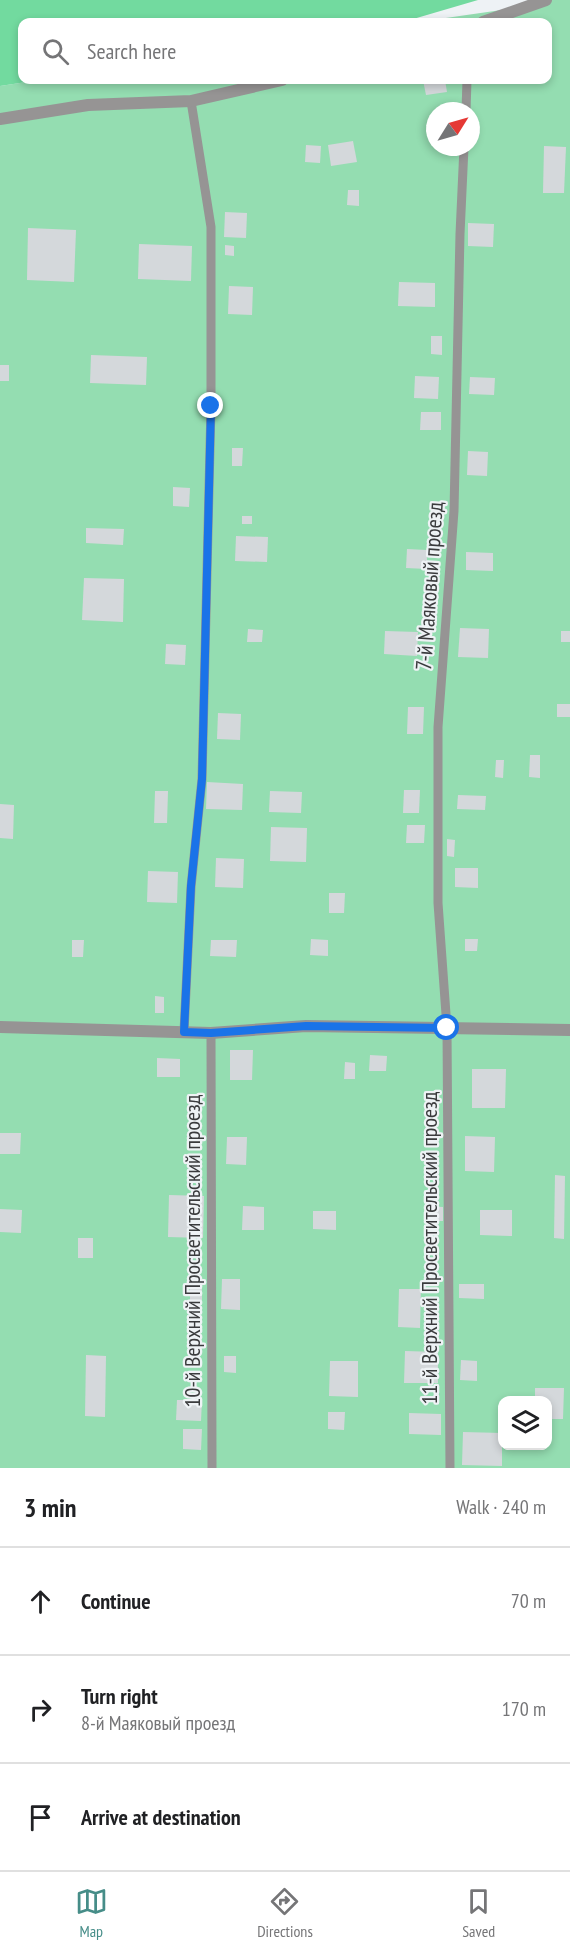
<!DOCTYPE html>
<html lang="en">
<head>
<meta charset="utf-8">
<style>
	:root { --surface:#fff; --page:#f6f6f6; --text:#202124; --muted:#757577; --line:#e0e0e0; --accent:#468d88 }
	body { margin:0; font-family:"PT Sans Narrow",sans-serif; background:var(--page); color:var(--text) }
	.controls { position:absolute; right:18px; bottom:18px; display:grid; overflow:hidden; border-radius:12px; box-shadow:0 3px 9px #0003 }
	.controls button { width:54px; height:54px; display:grid; place-items:center; padding:0; border:0; border-bottom:2px solid var(--line); background:var(--surface); color:var(--text); font:30px sans-serif }
	.compass { position:absolute; left:426px; top:102px; width:54px; height:54px; border-radius:50%; background:var(--surface); box-shadow:0 3px 9px #0003; rotate:53deg }
	.stop { position:absolute; width:18px; height:18px; margin:-14px; border:4px solid #1a73e8; border-radius:50%; background:#fff }
	.stop.end { background:#1a73e8; border-color:#fff; box-shadow:0 2px 6px #0008 }
	.list { margin:0; padding:0; list-style:none }
	h2 { display:flex; justify-content:space-between; align-items:center; height:78px; margin:0; padding:0 24px; font-size:26px }
	h2 small { font-size:20px; font-weight:400; color:var(--muted) }
	.list li { display:grid; grid-template-columns:39px 1fr auto; gap:18px; align-items:center; box-sizing:border-box; height:108px; padding:0 24px; border-top:2px solid var(--line) }
	.list b { display:block; font-size:22px; white-space:nowrap }
	.list p { margin:0; font-size:20px; white-space:nowrap; color:var(--muted) }
	.list em { font-size:20px; font-style:normal; color:var(--muted) }
	.icon { flex:none; width:33px; height:33px; fill:none; stroke:currentColor; stroke-width:2; stroke-linecap:round; stroke-linejoin:round }
	.map { position:relative; flex:none; width:570px; height:1468px; overflow:hidden }
	.search { position:absolute; background:var(--surface); box-shadow:0 3px 9px #0003; left:18px; right:18px; top:18px; height:66px; display:flex; align-items:center; gap:15px; box-sizing:border-box; padding:0 21px; border-radius:12px; color:var(--muted); font-size:22px }
	.sheet { height:402px; background:var(--surface) }
	nav { display:flex; justify-content:space-around; align-items:center; box-sizing:border-box; height:84px; border-top:2px solid var(--line); background:var(--surface); font-size:16px; color:var(--muted) }
	nav a { display:grid; justify-items:center; gap:3px }
	nav .on { color:var(--accent) }
	.map>svg:first-child { display:block }
	.green { fill:#94ddb1; fill-rule:evenodd }
	.forest { fill:#72da9f }
	.building { fill:#d4d8db }
	.lines { fill:none; stroke-linecap:round; stroke-linejoin:round }
	.lane { stroke:#969494; stroke-width:9 }
	.street { stroke:#969494; stroke-width:12 }
	.route { stroke:#1a73e8; stroke-width:8 }
	.labels { text-anchor:middle; stroke-width:4.5; stroke-linejoin:round; paint-order:stroke }
	.street-label { font-size:22px; fill:#3a3b3d; stroke:#eef2f5 }
</style>
</head>
<body>
<div class="map">
<svg width="570" height="1468" viewBox="0 0 570 1468">
	<rect width="100%" height="100%" fill="#eef2f5"/>
	<path class="green" d="M546 0H570V1468H0V86L40 80H548V22H418L530 6ZM435 111H471V147H435ZM502 1400H548V1446H502Z"/>
	<polygon class="forest" points="0,0 478,0 403,22 22,22 22,80 40,80 0,86"/>
	<g class="building">
		<polygon points="423,80 445,80 447,92 426,95"/>
		<polygon points="353,141 357,162 331,166 328,145"/>
		<polygon points="306,145 321,146 320,163 305,162"/>
		<polygon points="544,146 566,147 564,193 543,193"/>
		<polygon points="348,190 359,190 359,206 347,205"/>
		<polygon points="225,212 247,213 246,238 224,237"/>
		<polygon points="468,223 494,224 493,247 468,246"/>
		<polygon points="28,228 76,230 74,282 27,280"/>
		<polygon points="139,244 192,246 191,281 138,279"/>
		<polygon points="225,245 234,246 234,256 225,255"/>
		<polygon points="399,282 435,283 435,307 398,306"/>
		<polygon points="229,286 253,287 252,315 228,314"/>
		<polygon points="431,336 442,336 442,355 431,354"/>
		<polygon points="91,355 147,357 146,385 90,383"/>
		<rect x="0" y="365" width="9" height="16"/>
		<polygon points="415,376 439,377 438,399 414,398"/>
		<polygon points="470,377 495,378 494,395 469,394"/>
		<polygon points="421,412 441,412 441,430 420,430"/>
		<polygon points="232,448 243,448 242,466 232,466"/>
		<polygon points="468,451 488,452 487,476 467,475"/>
		<polygon points="173,487 190,488 189,507 173,506"/>
		<rect x="242" y="516" width="10" height="8"/>
		<polygon points="86,528 124,529 123,545 86,543"/>
		<polygon points="236,536 268,537 267,562 235,561"/>
		<polygon points="407,549 427,550 427,569 406,568"/>
		<polygon points="466,552 493,553 493,571 466,570"/>
		<polygon points="84,578 124,579 123,622 82,620"/>
		<polygon points="460,628 489,629 488,658 458,657"/>
		<polygon points="248,629 263,630 262,642 247,642"/>
		<polygon points="385,631 418,632 417,656 384,654"/>
		<rect x="561" y="631" width="9" height="11"/>
		<polygon points="166,644 186,645 185,665 165,664"/>
		<rect x="557" y="704" width="13" height="13"/>
		<polygon points="408,707 424,707 423,734 407,734"/>
		<polygon points="218,713 241,714 240,740 217,739"/>
		<polygon points="530,755 540,755 540,778 529,777"/>
		<polygon points="496,760 504,760 503,778 495,777"/>
		<polygon points="207,782 243,784 242,810 206,809"/>
		<polygon points="404,790 420,790 419,813 403,813"/>
		<polygon points="155,791 168,791 167,823 154,823"/>
		<polygon points="270,791 302,792 301,813 269,812"/>
		<polygon points="458,795 486,796 485,810 457,809"/>
		<polygon points="0,804 14,805 13,839 0,838"/>
		<polygon points="407,825 425,825 424,843 406,843"/>
		<polygon points="271,827 307,828 306,862 270,861"/>
		<polygon points="447,839 455,840 454,857 447,856"/>
		<polygon points="216,858 244,859 243,888 215,887"/>
		<polygon points="455,868 478,868 478,888 455,887"/>
		<polygon points="148,871 178,872 177,903 147,902"/>
		<polygon points="329,893 345,893 344,913 329,913"/>
		<polygon points="311,939 328,940 328,956 310,955"/>
		<polygon points="465,939 478,939 477,951 465,951"/>
		<polygon points="72,940 84,940 83,957 72,957"/>
		<polygon points="211,940 237,940 236,957 210,956"/>
		<polygon points="155,996 164,997 164,1013 155,1013"/>
		<polygon points="230,1050 253,1050 252,1080 230,1080"/>
		<polygon points="370,1055 387,1056 386,1071 369,1071"/>
		<polygon points="157,1058 180,1059 180,1077 157,1077"/>
		<polygon points="345,1062 355,1063 355,1079 344,1079"/>
		<polygon points="472,1069 506,1069 505,1108 472,1108"/>
		<polygon points="0,1133 21,1133 20,1154 0,1154"/>
		<polygon points="465,1136 495,1137 494,1172 465,1171"/>
		<polygon points="227,1137 247,1137 246,1165 226,1164"/>
		<polygon points="555,1175 565,1176 564,1239 554,1238"/>
		<polygon points="169,1195 204,1196 203,1238 168,1237"/>
		<polygon points="243,1206 264,1207 264,1230 242,1230"/>
		<polygon points="425,1206 443,1207 443,1221 425,1221"/>
		<polygon points="0,1209 22,1210 21,1233 0,1232"/>
		<polygon points="480,1210 512,1210 512,1236 480,1235"/>
		<polygon points="313,1211 336,1211 336,1230 313,1229"/>
		<rect x="78" y="1238" width="15" height="20"/>
		<polygon points="190,1276 202,1277 202,1300 190,1300"/>
		<polygon points="222,1279 240,1279 240,1310 221,1309"/>
		<polygon points="459,1284 484,1284 484,1299 459,1298"/>
		<polygon points="399,1289 421,1289 420,1328 398,1327"/>
		<polygon points="405,1351 438,1352 438,1383 404,1383"/>
		<polygon points="86,1355 106,1356 105,1417 85,1416"/>
		<polygon points="224,1356 236,1356 236,1373 224,1372"/>
		<polygon points="461,1360 477,1361 477,1381 460,1380"/>
		<polygon points="330,1361 358,1361 358,1397 329,1396"/>
		<polygon points="535,1388 564,1388 563,1419 548,1419 548,1400 535,1400"/>
		<polygon points="177,1400 202,1400 201,1421 176,1420"/>
		<polygon points="328,1412 345,1412 344,1430 328,1429"/>
		<polygon points="409,1413 441,1414 441,1435 409,1434"/>
		<polygon points="183,1429 202,1429 201,1450 183,1449"/>
		<polygon points="463,1432 502,1433 502,1466 462,1465"/>
	</g>
	<g class="lines">
		<g class="lane">
			<polyline points="466,111 467,80"/>
			<polyline points="184,1032 191,887 202,779 211,406 211,227 191,101"/>
			<polyline points="211,1033 212,1468"/>
			<polyline points="450,1468 447,1028 438,903 438,727 454,511 460,234 464,147"/>
		</g>
		<g class="street">
			<polyline points="483,22 546,0"/>
			<polyline points="0,119 88,105 191,101 282,80"/>
			<polyline points="0,1027 211,1033 306,1026 570,1030"/>
		</g>
	</g>
	<g class="lines">
		<polyline class="route" points="211,406 202,779 191,886 184,1032 211,1033 306,1026 447,1028"/>
	</g>
	<g class="labels">
		<g class="street-label">
			<text transform="translate(429 586) rotate(-86)" y="8">7-й Маяковый проезд</text>
			<text transform="translate(429 1248) rotate(-90)" y="8">11-й Верхний Просветительский проезд</text>
			<text transform="translate(192 1251) rotate(-90)" y="8">10-й Верхний Просветительский проезд</text>
		</g>
	</g>
</svg>
<div class="controls">
<button><svg class="icon" aria-label="layers" viewBox="0 0 24 24"><path d="M12 4l9 5-9 5-9-5zM3 14l9 5 9-5"/></svg></button>
</div>
<svg class="compass" viewBox="-18 -18 36 36"><path d="M0-13l5 13h-10z" fill="#e53935"/><path d="M0 13l5-13h-10z" fill="#757577"/></svg>
<div class="stop" style="left:447px;top:1028px"></div>
<div class="stop end" style="left:211px;top:406px"></div>
<div class="search"><svg class="icon" aria-label="search" viewBox="0 0 24 24"><circle cx="10" cy="10" r="6"/><path d="M15 15l6 6"/></svg>Search here</div>
</div>
<section class="sheet">
<h2>3 min<small>Walk · 240 m</small></h2>
<ul class="list">
<li><svg class="icon" aria-label="ahead" viewBox="0 0 24 24"><path d="M12 20V5M6 11l6-6 6 6"/></svg><div><b>Continue</b></div><em>70 m</em></li>
<li><svg class="icon" aria-label="right" viewBox="0 0 24 24"><path d="M7 20v-9h11M14 6l5 5-5 5"/></svg><div><b>Turn right</b><p>8-й Маяковый проезд</p></div><em>170 m</em></li>
<li><svg class="icon" aria-label="arrive" viewBox="0 0 24 24"><path d="M6 21V4h12l-3 4 3 4H6"/></svg><div><b>Arrive at destination</b></div></li>
</ul>
</section>
<nav>
<a class="on"><svg class="icon" aria-label="map" viewBox="0 0 24 24"><path d="M3 6l6-2 6 2 6-2v14l-6 2-6-2-6 2zM9 4v14M15 6v14"/></svg>Map</a>
<a><svg class="icon" aria-label="directions" viewBox="0 0 24 24"><path d="M12 3l9 9-9 9-9-9zM9 14v-3h6M13 9l2 2-2 2"/></svg>Directions</a>
<a><svg class="icon" aria-label="saved" viewBox="0 0 24 24"><path d="M7 4h10v16l-5-4-5 4z"/></svg>Saved</a>
</nav>
</body>
</html>
